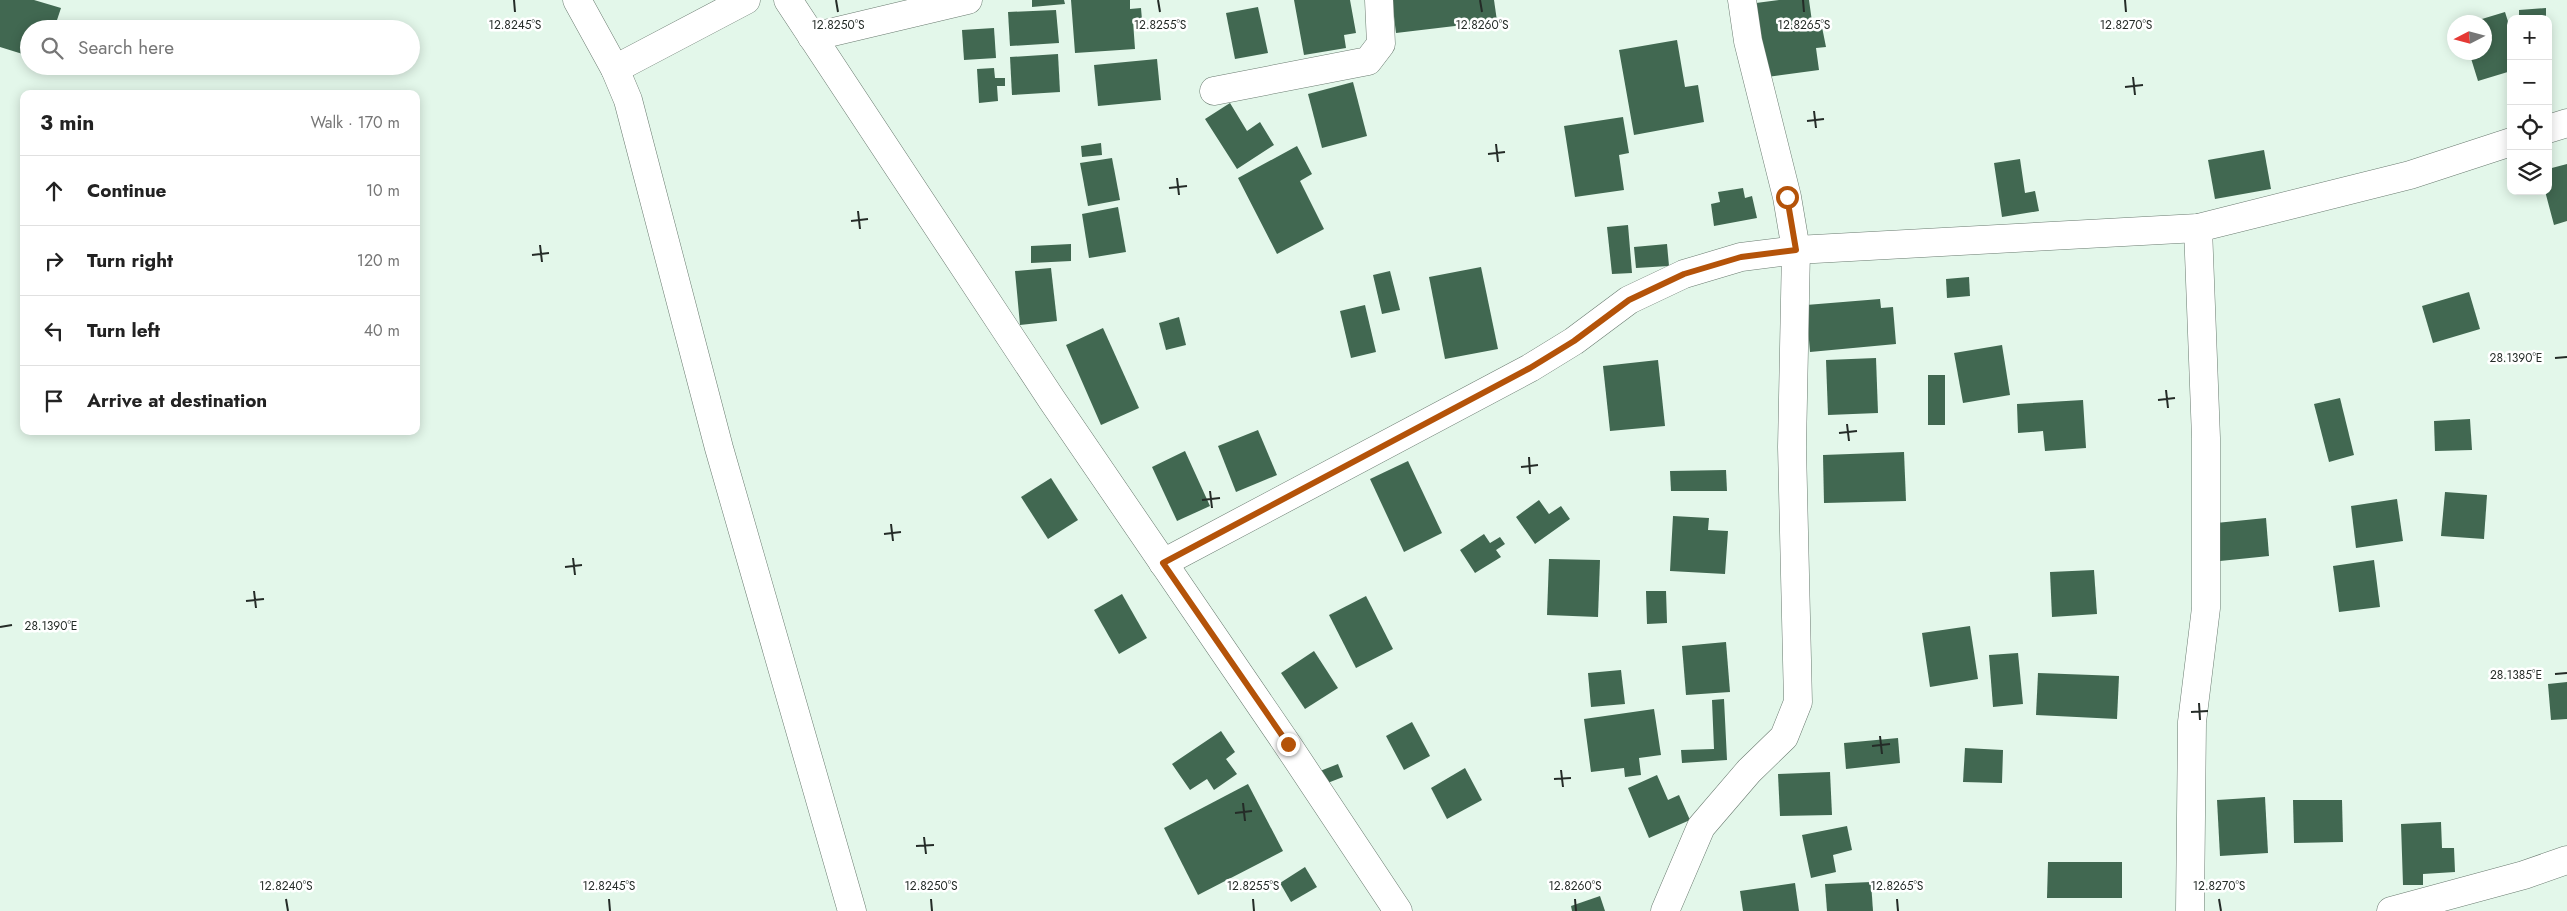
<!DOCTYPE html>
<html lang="en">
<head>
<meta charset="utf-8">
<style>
	:root { --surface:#fff; --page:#f2f2f2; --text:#222; --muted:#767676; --line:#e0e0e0 }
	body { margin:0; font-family:Jost,sans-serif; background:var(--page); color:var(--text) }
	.controls { position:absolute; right:15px; top:15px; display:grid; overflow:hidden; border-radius:10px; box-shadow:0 2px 12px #0003 }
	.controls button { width:45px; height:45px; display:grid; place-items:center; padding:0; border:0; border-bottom:1px solid var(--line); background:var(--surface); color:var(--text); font:25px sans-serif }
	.compass { position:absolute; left:2447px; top:15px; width:45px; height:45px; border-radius:50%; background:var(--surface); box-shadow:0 2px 12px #0003; rotate:264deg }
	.stop { position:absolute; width:15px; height:15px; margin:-11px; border:4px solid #b45309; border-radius:50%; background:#fff }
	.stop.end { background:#b45309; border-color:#fff; box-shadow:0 1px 5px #0008 }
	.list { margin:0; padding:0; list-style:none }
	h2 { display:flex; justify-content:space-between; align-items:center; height:65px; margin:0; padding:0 20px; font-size:21px }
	h2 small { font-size:16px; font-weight:400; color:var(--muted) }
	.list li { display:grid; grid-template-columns:32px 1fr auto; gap:15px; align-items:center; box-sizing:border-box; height:70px; padding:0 20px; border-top:1px solid var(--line) }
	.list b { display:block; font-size:19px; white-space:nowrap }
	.list em { font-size:16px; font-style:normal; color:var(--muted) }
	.icon { flex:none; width:28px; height:28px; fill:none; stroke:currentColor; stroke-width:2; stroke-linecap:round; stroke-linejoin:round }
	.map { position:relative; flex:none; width:2567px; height:911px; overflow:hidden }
	.search { position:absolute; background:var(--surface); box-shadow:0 2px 12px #0003; left:20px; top:20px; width:400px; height:55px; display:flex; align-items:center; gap:12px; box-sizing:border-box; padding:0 18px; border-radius:28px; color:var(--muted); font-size:19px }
	.panel { position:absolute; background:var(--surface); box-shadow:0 2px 12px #0003; left:20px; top:90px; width:400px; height:345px; border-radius:10px }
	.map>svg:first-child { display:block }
	.building { fill:#416851 }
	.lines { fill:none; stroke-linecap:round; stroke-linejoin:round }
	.street-casing { stroke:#6a7b70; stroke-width:29 }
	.street { stroke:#fff; stroke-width:28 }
	.route { stroke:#b45309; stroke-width:6 }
	.ticks { fill:none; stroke:#242b27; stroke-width:2 }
	.ticks-label { font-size:12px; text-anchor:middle; fill:#242b27; stroke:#fff; stroke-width:5; stroke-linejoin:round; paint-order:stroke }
</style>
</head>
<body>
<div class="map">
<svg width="2567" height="911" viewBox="0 0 2567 911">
	<rect width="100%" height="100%" fill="#e3f7ea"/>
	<g class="building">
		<polygon points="0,0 34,0 61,8 54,29 29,29 29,56 0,47"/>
		<polygon points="1032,0 1064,0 1065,4 1032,7"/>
		<polygon points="1071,0 1130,0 1130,9 1141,8 1142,20 1133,21 1135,49 1075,53"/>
		<polygon points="1294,0 1350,0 1356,33 1344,35 1346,48 1304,55"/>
		<polygon points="1392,0 1494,0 1497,21 1396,33"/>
		<polygon points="1779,0 1809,0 1813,29 1822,27 1826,47 1816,48 1819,70 1767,77 1756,3"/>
		<polygon points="1258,7 1268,53 1235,59 1226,13"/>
		<polygon points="2546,8 2546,19 2519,19 2519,10"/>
		<polygon points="1056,10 1059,43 1010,46 1008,12"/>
		<polygon points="2505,12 2511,31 2511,71 2478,81 2469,52 2484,52 2484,22 2472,22"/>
		<polygon points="994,28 996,58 964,60 962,30"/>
		<polygon points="1677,40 1685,87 1698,85 1704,122 1634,135 1619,50"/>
		<polygon points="1058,54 1060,92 1012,95 1010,57"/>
		<polygon points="1157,59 1161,100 1098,106 1094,65"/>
		<polygon points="994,68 995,78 1005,78 1005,86 997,86 998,101 979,103 977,69"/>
		<polygon points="1353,82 1367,136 1322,148 1308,94"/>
		<polygon points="1230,103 1247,131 1260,122 1274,145 1237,169 1205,119"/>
		<polygon points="1623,117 1629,153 1619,155 1624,190 1575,197 1564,126"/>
		<polygon points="1101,143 1102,155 1082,157 1081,146"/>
		<polygon points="1297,146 1312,174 1300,181 1324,229 1277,254 1238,178"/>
		<polygon points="2264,150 2271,189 2215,199 2208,160"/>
		<polygon points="1112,158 1120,200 1088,206 1080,163"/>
		<polygon points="2020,159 2025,193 2035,191 2039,211 2002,217 1994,163"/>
		<polygon points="2567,164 2567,221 2554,225 2545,191 2548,191 2548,169"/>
		<polygon points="1743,188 1745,198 1752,196 1757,218 1714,226 1711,204 1720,202 1718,192"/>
		<polygon points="1118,207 1126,252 1089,258 1082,214"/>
		<polygon points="1628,225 1632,273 1612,274 1607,227"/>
		<polygon points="1071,244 1071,261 1031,263 1031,246"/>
		<polygon points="1667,244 1669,266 1636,268 1634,247"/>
		<polygon points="1481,267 1498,349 1445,359 1429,277"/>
		<polygon points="1051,268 1057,321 1020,325 1015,271"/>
		<polygon points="1390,271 1400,310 1382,314 1373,275"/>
		<polygon points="1969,277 1970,296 1947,298 1946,279"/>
		<polygon points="2469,292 2480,329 2433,343 2422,306"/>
		<polygon points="1880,299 1881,308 1893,307 1896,344 1810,352 1806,305"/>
		<polygon points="1365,305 1376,352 1351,358 1340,311"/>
		<polygon points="1179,317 1186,345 1166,350 1159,323"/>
		<polygon points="1103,328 1139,408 1101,425 1066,345"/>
		<polygon points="2002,345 2010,395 1963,403 1954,353"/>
		<polygon points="1876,358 1878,413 1828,415 1826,360"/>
		<polygon points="1658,360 1665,426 1610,431 1603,366"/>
		<rect x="1928" y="375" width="17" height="50"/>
		<polygon points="2340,398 2354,455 2329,462 2314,404"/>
		<polygon points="2083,400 2086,448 2045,451 2043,431 2018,433 2017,404"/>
		<polygon points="2470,419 2472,450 2435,451 2434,421"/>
		<polygon points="1258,430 1277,475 1236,492 1218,446"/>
		<polygon points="1185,451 1210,506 1177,521 1152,467"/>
		<polygon points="1904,452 1906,501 1824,503 1823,455"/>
		<polygon points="1408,461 1442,533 1404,552 1370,479"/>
		<polygon points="1726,470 1727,491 1671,491 1670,471"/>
		<polygon points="1051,478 1078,520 1048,539 1021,497"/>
		<polygon points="2445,492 2487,495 2484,539 2441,536"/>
		<polygon points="2397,499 2403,541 2356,548 2351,506"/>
		<polygon points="1539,500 1549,514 1561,506 1570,519 1535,544 1516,517"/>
		<polygon points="1673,516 1709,518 1708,530 1728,531 1725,574 1670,571"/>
		<polygon points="2266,518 2269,556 2220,561 2216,523"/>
		<polygon points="1484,534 1490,543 1500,537 1505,544 1496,550 1501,557 1475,573 1460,550"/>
		<polygon points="1549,559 1600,560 1598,617 1547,615"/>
		<polygon points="2374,560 2380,607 2339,612 2333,566"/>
		<polygon points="2094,570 2097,614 2052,617 2050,572"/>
		<polygon points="1646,591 1666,591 1667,623 1647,624"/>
		<polygon points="1122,594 1147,638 1119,654 1094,610"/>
		<polygon points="1366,596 1393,649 1356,668 1329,615"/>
		<polygon points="1970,626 1978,679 1930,687 1922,633"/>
		<polygon points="1726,642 1730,692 1686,695 1682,646"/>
		<polygon points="1314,651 1338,688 1305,709 1281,673"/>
		<polygon points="2018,653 2023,704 1993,707 1989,655"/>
		<polygon points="1621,670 1625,704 1591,707 1588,673"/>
		<polygon points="2038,673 2119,676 2117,719 2036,715"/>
		<polygon points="2567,682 2567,719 2551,720 2548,684"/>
		<polygon points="1724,699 1727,760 1682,763 1681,750 1714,749 1712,700"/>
		<polygon points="1654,709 1661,755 1639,758 1641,775 1625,777 1624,768 1591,772 1584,719"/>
		<polygon points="1412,722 1430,756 1404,770 1386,736"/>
		<polygon points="1221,731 1235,752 1226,759 1237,774 1214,790 1207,779 1190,790 1172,764"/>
		<polygon points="1898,738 1900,763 1846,769 1844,743"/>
		<polygon points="1965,748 2003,750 2002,783 1963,782"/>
		<polygon points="1338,764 1343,777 1325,784 1320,771"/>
		<polygon points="1465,768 1482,800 1447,819 1431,788"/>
		<polygon points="1830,772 1832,815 1780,816 1778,774"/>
		<polygon points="1657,775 1668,800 1679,795 1690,820 1649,838 1628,788"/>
		<polygon points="1248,784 1283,851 1198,895 1164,828"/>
		<polygon points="2265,797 2268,853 2220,856 2217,800"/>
		<polygon points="2293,800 2342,800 2343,842 2294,843"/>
		<polygon points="2441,822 2442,848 2454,848 2455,872 2423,874 2423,885 2403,885 2401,824"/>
		<polygon points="1847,826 1852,850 1833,855 1836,872 1811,878 1802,835"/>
		<polygon points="2048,862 2122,862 2122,898 2047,898"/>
		<polygon points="1305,867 1317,887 1291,902 1280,883"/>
		<polygon points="1871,882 1873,911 1827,911 1825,884"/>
		<polygon points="1795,883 1799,911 1743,911 1740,891"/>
		<polygon points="1600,896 1605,911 1572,911 1571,906"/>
	</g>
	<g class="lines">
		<g class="street-casing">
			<g id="street">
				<polyline points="577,0 615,69 628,100 719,448 852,911"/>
				<polyline points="788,0 1052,400 1287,744 1398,911"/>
				<polyline points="812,37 968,0"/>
				<polyline points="615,69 746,0"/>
				<polyline points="1214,91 1368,61 1381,44 1379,0"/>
				<polyline points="2548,129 2567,123"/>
				<polyline points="1163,563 1530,368 1574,341 1629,300 1684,274 1741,257 1796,250 2198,228 2410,175 2511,142"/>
				<polyline points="1665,911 1701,827 1749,771 1784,737 1798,702 1792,447 1796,250 1787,197 1748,41 1742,0"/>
				<polyline points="2190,911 2192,722 2206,608 2206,438 2198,228"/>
				<polyline points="2391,911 2524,875 2567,860"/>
			</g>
		</g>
		<use href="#street" class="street"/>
	</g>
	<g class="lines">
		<polyline class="route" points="1288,744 1163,563 1530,368 1574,341 1629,300 1684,274 1741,257 1796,250 1787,197"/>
	</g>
	<path class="ticks" d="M514 0 515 12M836 0 838 12M1158 0 1160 12M1480 0 1482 12M1803 0 1804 12M2125 0 2126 12M2133 77 2135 95M2125 87 2143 85M1814 111 1816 128M1807 121 1824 119M1496 144 1498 162M1488 154 1505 152M1177 178 1179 195M1169 188 1187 186M858 211 860 229M851 221 868 219M540 245 542 262M532 255 549 253M2555 358 2567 357M2166 390 2168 408M2158 400 2175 398M1847 424 1849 441M1839 433 1857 431M1529 457 1530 474M1521 467 1538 465M1210 491 1212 508M1202 500 1220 498M891 524 893 541M884 534 901 532M573 558 575 575M565 567 582 565M254 591 256 608M246 601 264 599M0 627 12 625M2555 674 2567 673M2199 703 2200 720M2191 712 2208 711M1880 736 1882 754M1872 746 1890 744M1561 770 1563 787M1554 779 1571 778M1243 803 1245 821M1235 813 1252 811M924 837 926 854M916 846 934 845M286 899 288 911M609 899 610 911M931 899 932 911M1253 899 1254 911M1575 899 1576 911M1897 899 1898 911M2219 899 2221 911"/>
	<g class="ticks-label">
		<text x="515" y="29">12.8245°S</text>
		<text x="838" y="29">12.8250°S</text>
		<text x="1160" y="29">12.8255°S</text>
		<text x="1482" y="29">12.8260°S</text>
		<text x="1804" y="29">12.8265°S</text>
		<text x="2126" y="29">12.8270°S</text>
		<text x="2516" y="362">28.1390°E</text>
		<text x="51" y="630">28.1390°E</text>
		<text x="2516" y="679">28.1385°E</text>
		<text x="286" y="890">12.8240°S</text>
		<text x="609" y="890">12.8245°S</text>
		<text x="931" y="890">12.8250°S</text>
		<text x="1253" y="890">12.8255°S</text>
		<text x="1575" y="890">12.8260°S</text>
		<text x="1897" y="890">12.8265°S</text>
		<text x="2219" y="890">12.8270°S</text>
	</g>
</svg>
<div class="controls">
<button>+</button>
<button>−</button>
<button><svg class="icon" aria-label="locate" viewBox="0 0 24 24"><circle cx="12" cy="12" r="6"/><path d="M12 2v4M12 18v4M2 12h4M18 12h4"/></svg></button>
<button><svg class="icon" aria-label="layers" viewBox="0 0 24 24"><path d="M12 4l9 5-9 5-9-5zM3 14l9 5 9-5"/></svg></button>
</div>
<svg class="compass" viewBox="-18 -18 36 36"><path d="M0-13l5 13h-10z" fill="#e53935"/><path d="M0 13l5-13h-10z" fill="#767676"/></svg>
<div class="stop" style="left:1787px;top:197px"></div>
<div class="stop end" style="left:1288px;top:744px"></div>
<div class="search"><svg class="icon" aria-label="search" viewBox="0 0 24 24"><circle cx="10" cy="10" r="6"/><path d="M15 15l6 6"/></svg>Search here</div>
<section class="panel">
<h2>3 min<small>Walk · 170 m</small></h2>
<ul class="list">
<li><svg class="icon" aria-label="ahead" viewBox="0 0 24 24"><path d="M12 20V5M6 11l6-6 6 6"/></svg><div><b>Continue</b></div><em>10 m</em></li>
<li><svg class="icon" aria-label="right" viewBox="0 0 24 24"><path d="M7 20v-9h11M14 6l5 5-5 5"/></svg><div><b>Turn right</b></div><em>120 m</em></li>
<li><svg class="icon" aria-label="left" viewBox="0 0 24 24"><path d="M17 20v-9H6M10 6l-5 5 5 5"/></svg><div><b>Turn left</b></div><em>40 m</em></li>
<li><svg class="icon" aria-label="arrive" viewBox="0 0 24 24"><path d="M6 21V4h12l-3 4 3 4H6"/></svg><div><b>Arrive at destination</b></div></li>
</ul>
</section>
</div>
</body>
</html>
